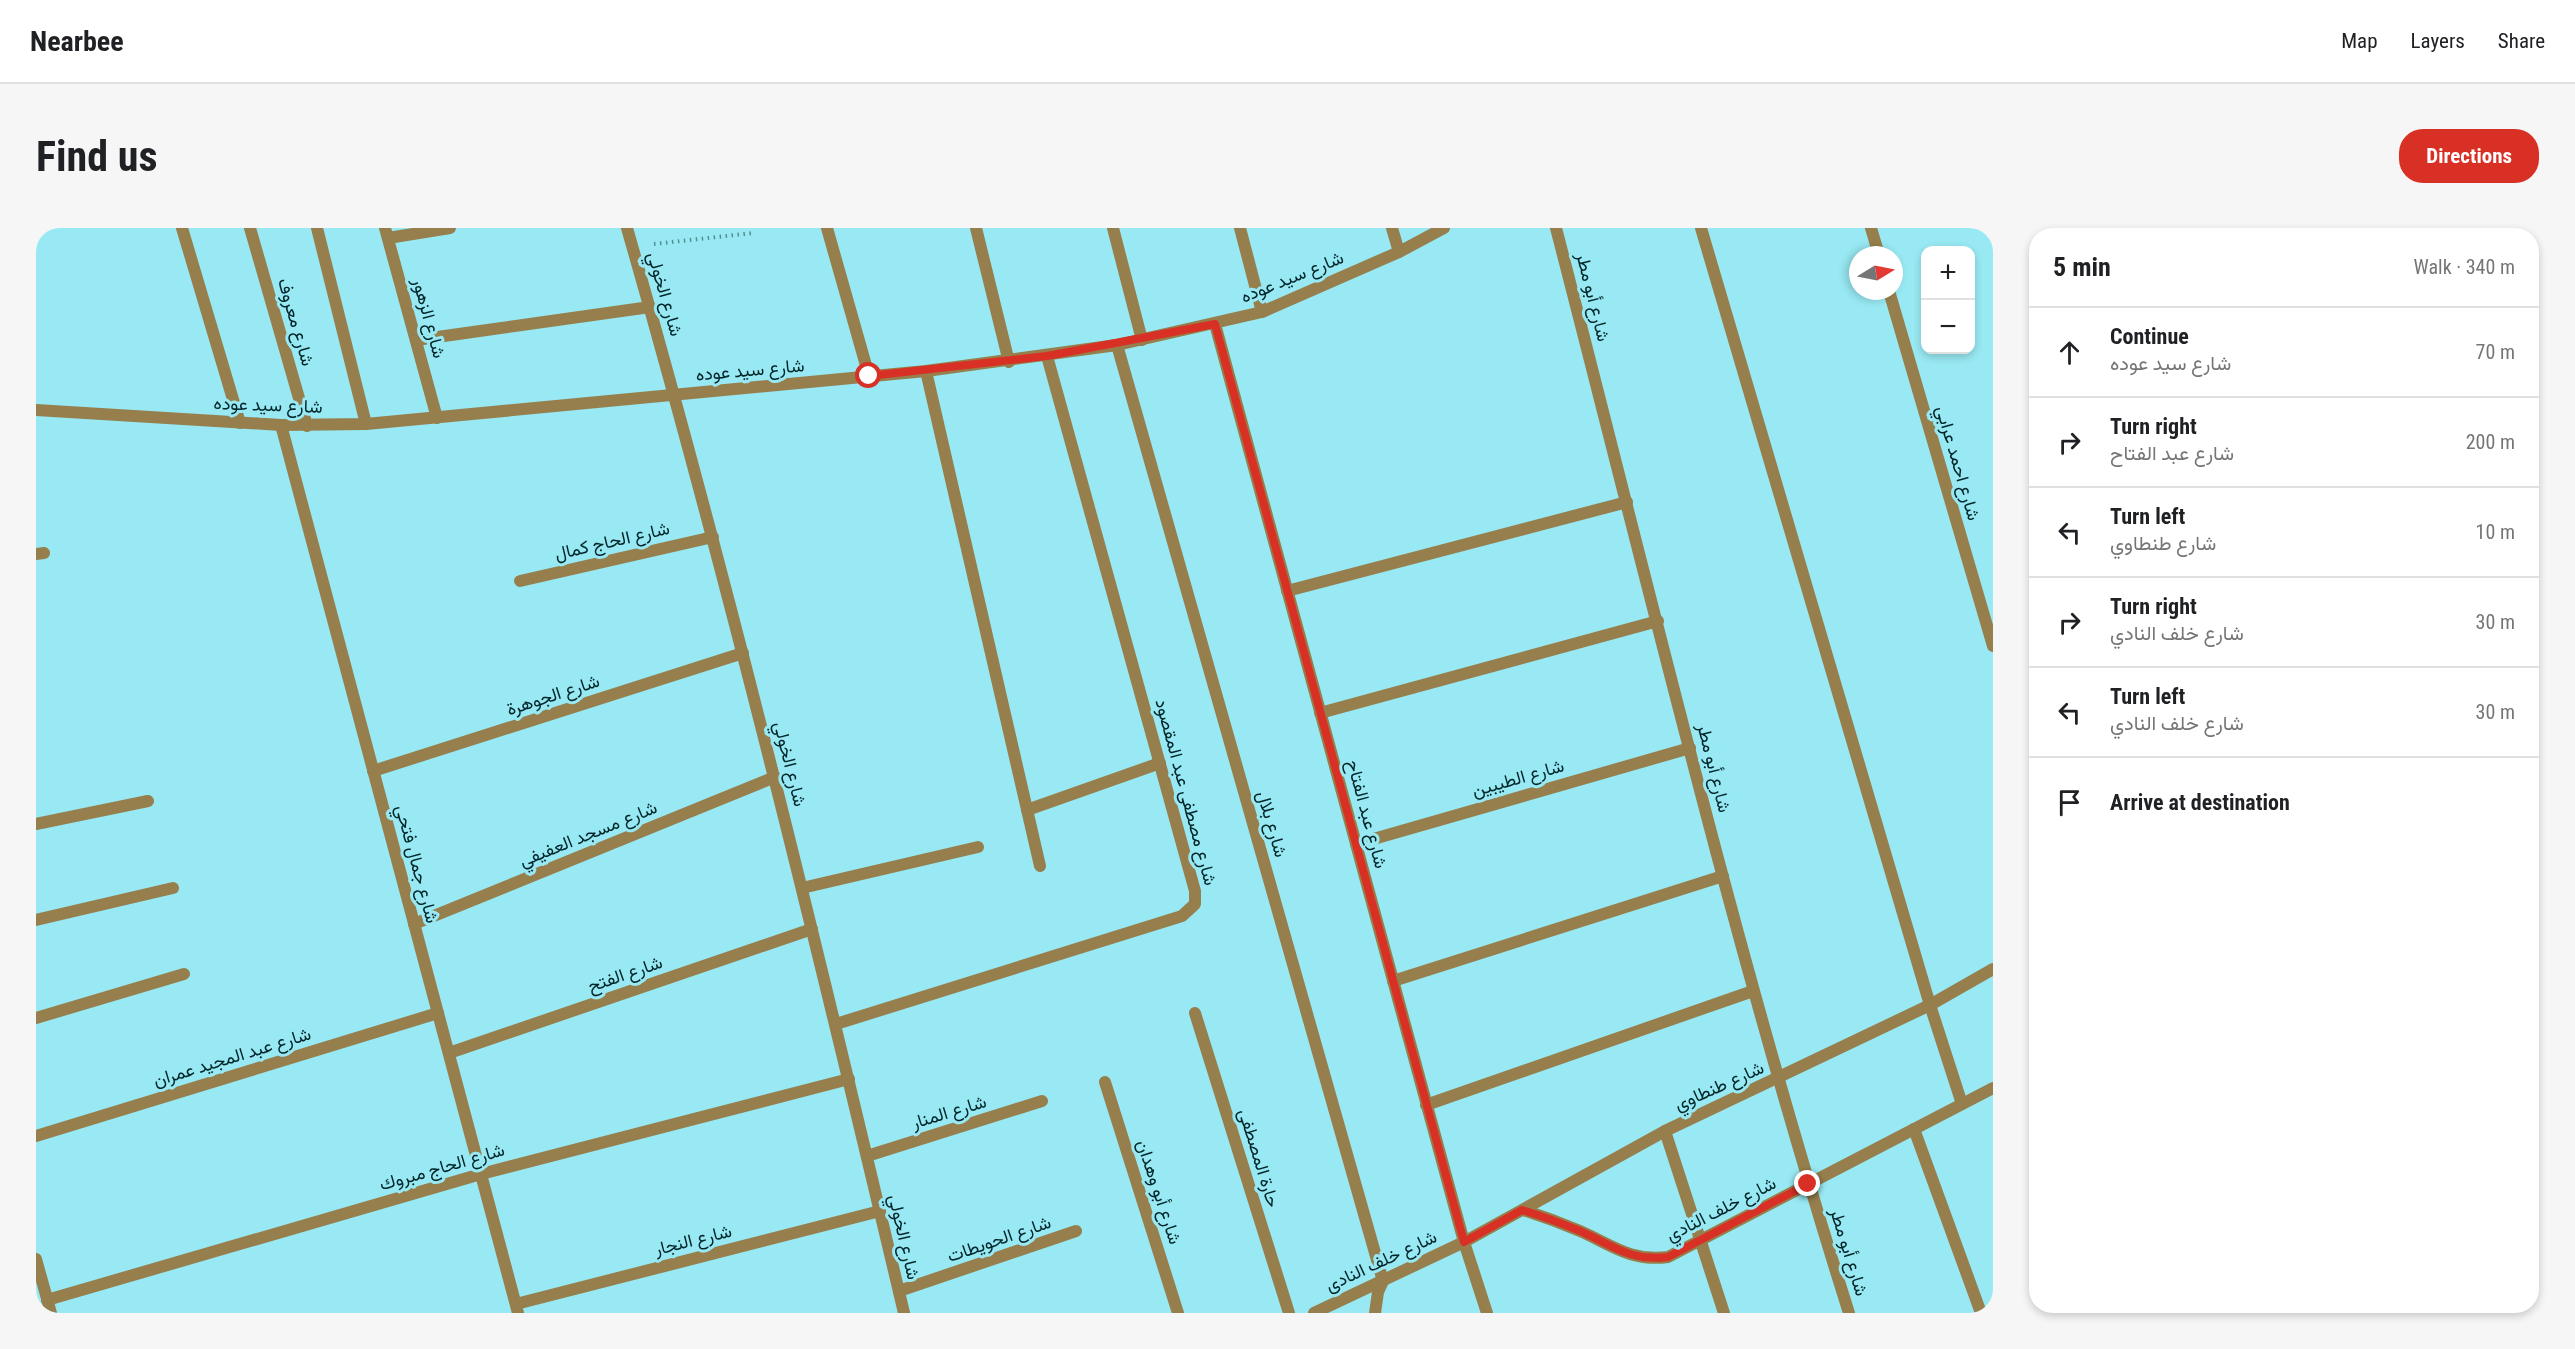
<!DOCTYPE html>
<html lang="en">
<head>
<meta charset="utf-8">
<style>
	:root { --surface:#fff; --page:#f6f6f6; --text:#202124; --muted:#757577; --line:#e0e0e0; --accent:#d93025 }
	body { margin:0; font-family:"Roboto Condensed",Vazirmatn,sans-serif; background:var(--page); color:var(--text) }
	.controls { position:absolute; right:18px; top:18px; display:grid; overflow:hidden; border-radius:12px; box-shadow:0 3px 9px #0003 }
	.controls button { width:54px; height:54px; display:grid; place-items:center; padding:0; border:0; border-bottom:2px solid var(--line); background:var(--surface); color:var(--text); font:30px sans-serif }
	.compass { position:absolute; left:1813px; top:18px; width:54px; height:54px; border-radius:50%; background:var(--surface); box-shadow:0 3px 9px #0003; rotate:80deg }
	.stop { position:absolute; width:18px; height:18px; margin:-14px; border:4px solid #d93025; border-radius:50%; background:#fff }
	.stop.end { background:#d93025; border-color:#fff; box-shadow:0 2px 6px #0008 }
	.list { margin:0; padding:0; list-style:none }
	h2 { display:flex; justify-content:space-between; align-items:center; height:78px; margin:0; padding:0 24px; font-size:26px }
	h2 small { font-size:20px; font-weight:400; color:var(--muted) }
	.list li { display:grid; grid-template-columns:39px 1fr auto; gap:18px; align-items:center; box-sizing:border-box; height:90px; padding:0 24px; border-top:2px solid var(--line) }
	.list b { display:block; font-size:22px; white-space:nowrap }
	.list p { margin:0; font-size:20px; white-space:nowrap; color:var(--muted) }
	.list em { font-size:20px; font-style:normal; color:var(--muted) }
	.icon { flex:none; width:33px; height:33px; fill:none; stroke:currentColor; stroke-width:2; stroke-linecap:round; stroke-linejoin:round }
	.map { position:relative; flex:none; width:1957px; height:1085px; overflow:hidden; border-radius:24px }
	header { display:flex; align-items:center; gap:36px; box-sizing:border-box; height:84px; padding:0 30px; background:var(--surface); border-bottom:2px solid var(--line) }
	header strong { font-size:28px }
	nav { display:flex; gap:33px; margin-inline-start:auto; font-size:21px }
	.intro { display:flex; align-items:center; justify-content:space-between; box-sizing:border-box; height:144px; padding:0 36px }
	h1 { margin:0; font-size:42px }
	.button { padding:15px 27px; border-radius:24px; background:var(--accent); color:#fff; font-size:21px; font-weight:700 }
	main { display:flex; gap:36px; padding:0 36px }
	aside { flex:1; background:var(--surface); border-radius:24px; box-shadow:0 3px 9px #0003 }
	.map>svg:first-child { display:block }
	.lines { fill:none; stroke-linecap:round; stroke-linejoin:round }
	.path { stroke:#538f96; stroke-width:4; stroke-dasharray:1.5 4.5; stroke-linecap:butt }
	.lane { stroke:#967f4c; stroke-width:12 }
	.street { stroke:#967f4c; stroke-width:12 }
	.route { stroke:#d93025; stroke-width:8 }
	.labels { text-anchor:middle; stroke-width:6; stroke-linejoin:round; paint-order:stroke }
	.street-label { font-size:18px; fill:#012529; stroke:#98e9f3 }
</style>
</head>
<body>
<header>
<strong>Nearbee</strong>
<nav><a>Map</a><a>Layers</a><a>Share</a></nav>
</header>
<div class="intro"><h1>Find us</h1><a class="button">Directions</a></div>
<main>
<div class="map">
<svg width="1957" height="1085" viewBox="0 0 1957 1085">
	<rect width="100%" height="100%" fill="#98e9f3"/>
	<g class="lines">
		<polyline class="path" points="618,16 717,5"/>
		<polyline class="lane" points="484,353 677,309"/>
		<g class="street">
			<polyline points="146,0 204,195"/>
			<polyline points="214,0 271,198"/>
			<polyline points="281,0 330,196"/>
			<polyline points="349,0 401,190"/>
			<path d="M591 0C694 359 782 722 868 1085"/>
			<polyline points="791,0 833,148"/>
			<polyline points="940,0 973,134"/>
			<polyline points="1077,0 1106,112"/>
			<polyline points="1204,0 1226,84"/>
			<polyline points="1356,0 1363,24"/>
			<path d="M1520 0C1614 363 1700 728 1813 1085"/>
			<polyline points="1665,0 1894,777 1926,876"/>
			<polyline points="1835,0 1843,27"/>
			<polyline points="352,10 414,0"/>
			<polyline points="1853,63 1957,418"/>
			<polyline points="1179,96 1428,1014 1451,1085"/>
			<polyline points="380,112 614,79"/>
			<polyline points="1081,117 1347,1053 1342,1064 1339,1085"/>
			<polyline points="890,143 1004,638"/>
			<polyline points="0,182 245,197 330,196 890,143 1081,117 1226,84 1363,24 1408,0"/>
			<polyline points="245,197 482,1085"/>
			<polyline points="0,326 8,325"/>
			<polyline points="1251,363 1591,274"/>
			<polyline points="1284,485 1622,393"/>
			<polyline points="337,543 707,425"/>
			<polyline points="991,582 1124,535"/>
			<polyline points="0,596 112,573"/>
			<polyline points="1320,616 1654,520"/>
			<polyline points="766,660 942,619"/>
			<polyline points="0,692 137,660"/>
			<polyline points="378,696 739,549"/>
			<polyline points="1357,753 1687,648"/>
			<polyline points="1159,785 1253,1085"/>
			<polyline points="0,790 148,746"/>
			<polyline points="800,796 1146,688 1159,676 1159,663 1011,128"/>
			<polyline points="413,825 776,701"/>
			<polyline points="1069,854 1142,1085"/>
			<polyline points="1390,877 1717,763"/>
			<polyline points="1878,901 1945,1085"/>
			<polyline points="1629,903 1688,1085"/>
			<polyline points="0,908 402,785"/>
			<polyline points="831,928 1006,873"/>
			<path d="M1487 982C1506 988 1525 995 1544 1003 1576 1017 1595 1034 1632 1029L1957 860"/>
			<polyline points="0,1031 15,1085"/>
			<polyline points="863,1063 1040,1003"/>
			<polyline points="11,1072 445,946 813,851"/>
			<polyline points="480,1076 844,983"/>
			<polyline points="1278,1085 1428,1014 1629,903 1894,777 1957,741"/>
		</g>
	</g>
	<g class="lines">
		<path class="route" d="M833 148 1011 128 1179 96 1428 1014 1486 982C1506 988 1525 995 1544 1003 1576 1017 1595 1034 1632 1029L1772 956"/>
	</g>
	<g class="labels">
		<g class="street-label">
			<text transform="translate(1256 49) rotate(-22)" y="6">شارع سيد عوده</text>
			<text transform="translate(629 66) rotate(74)" y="6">شارع الخولي</text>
			<text transform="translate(1557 69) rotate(76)" y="6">شارع أبو مطر</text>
			<text transform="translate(393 90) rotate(75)" y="6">شارع الزهور</text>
			<text transform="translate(260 94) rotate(74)" y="6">شارع معروف</text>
			<text transform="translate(714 142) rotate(-5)" y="6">شارع سيد عوده</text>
			<text transform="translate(232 177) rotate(2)" y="6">شارع سيد عوده</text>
			<text transform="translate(1922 235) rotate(74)" y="6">شارع احمد عرابي</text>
			<text transform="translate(576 313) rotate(-13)" y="6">شارع الحاج كمال</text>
			<text transform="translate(517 467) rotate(-18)" y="6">شارع الجوهرة</text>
			<text transform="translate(754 536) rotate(76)" y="6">شارع الخولي</text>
			<text transform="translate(1678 540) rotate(76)" y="6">شارع أبو مطر</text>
			<text transform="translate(1482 550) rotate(-16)" y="6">شارع الطيبين</text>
			<text transform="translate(1150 564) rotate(75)" y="6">شارع مصطفى عبد المقصود</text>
			<text transform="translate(1331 586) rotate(75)" y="6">شارع عبد الفتاح</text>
			<text transform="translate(1236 596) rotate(74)" y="6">شارع بلال</text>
			<text transform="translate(552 606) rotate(-22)" y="6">شارع مسجد العفيفي</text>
			<text transform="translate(381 636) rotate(75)" y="6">شارع جمال فتحي</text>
			<text transform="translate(589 746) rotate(-19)" y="6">شارع الفتح</text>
			<text transform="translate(196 829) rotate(-17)" y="6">شارع عبد المجيد عمران</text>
			<text transform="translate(1683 858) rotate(-24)" y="6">شارع طنطاوي</text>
			<text transform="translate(913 884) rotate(-17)" y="6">شارع المنار</text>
			<text transform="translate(1223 930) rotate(73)" y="6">حارة المصطفى</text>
			<text transform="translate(406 939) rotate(-16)" y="6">شارع الحاج مبروك</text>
			<text transform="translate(1123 964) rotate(72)" y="6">شارع أبو وهدان</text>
			<text transform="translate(1685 981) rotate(-27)" y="6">شارع خلف النادي</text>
			<text transform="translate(868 1009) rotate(77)" y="6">شارع الخولي</text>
			<text transform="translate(963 1011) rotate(-19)" y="6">شارع الحويطات</text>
			<text transform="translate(657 1012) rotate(-14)" y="6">شارع النجار</text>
			<text transform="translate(1813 1024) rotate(73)" y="6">شارع أبو مطر</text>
			<text transform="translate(1345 1033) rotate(-25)" y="6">شارع خلف النادى</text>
		</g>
	</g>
</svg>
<div class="controls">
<button>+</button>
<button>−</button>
</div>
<svg class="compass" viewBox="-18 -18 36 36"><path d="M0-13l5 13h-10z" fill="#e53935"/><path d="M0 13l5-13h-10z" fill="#757577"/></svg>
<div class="stop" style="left:833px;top:148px"></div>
<div class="stop end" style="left:1772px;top:956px"></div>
</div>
<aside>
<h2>5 min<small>Walk · 340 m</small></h2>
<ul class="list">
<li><svg class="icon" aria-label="ahead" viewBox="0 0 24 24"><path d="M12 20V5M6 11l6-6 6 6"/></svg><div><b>Continue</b><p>شارع سيد عوده</p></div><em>70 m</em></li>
<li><svg class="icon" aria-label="right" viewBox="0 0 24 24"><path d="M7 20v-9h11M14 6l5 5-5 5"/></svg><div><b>Turn right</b><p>شارع عبد الفتاح</p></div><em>200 m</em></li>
<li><svg class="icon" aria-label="left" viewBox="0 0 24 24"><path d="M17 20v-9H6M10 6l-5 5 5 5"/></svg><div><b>Turn left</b><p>شارع طنطاوي</p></div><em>10 m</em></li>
<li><svg class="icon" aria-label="right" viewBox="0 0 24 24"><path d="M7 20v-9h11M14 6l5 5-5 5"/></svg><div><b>Turn right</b><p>شارع خلف النادي</p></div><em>30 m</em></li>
<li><svg class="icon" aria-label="left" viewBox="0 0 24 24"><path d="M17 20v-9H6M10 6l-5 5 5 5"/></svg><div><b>Turn left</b><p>شارع خلف النادي</p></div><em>30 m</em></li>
<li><svg class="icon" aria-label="arrive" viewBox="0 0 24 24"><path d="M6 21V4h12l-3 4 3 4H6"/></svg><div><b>Arrive at destination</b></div></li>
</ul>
</aside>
</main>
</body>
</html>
